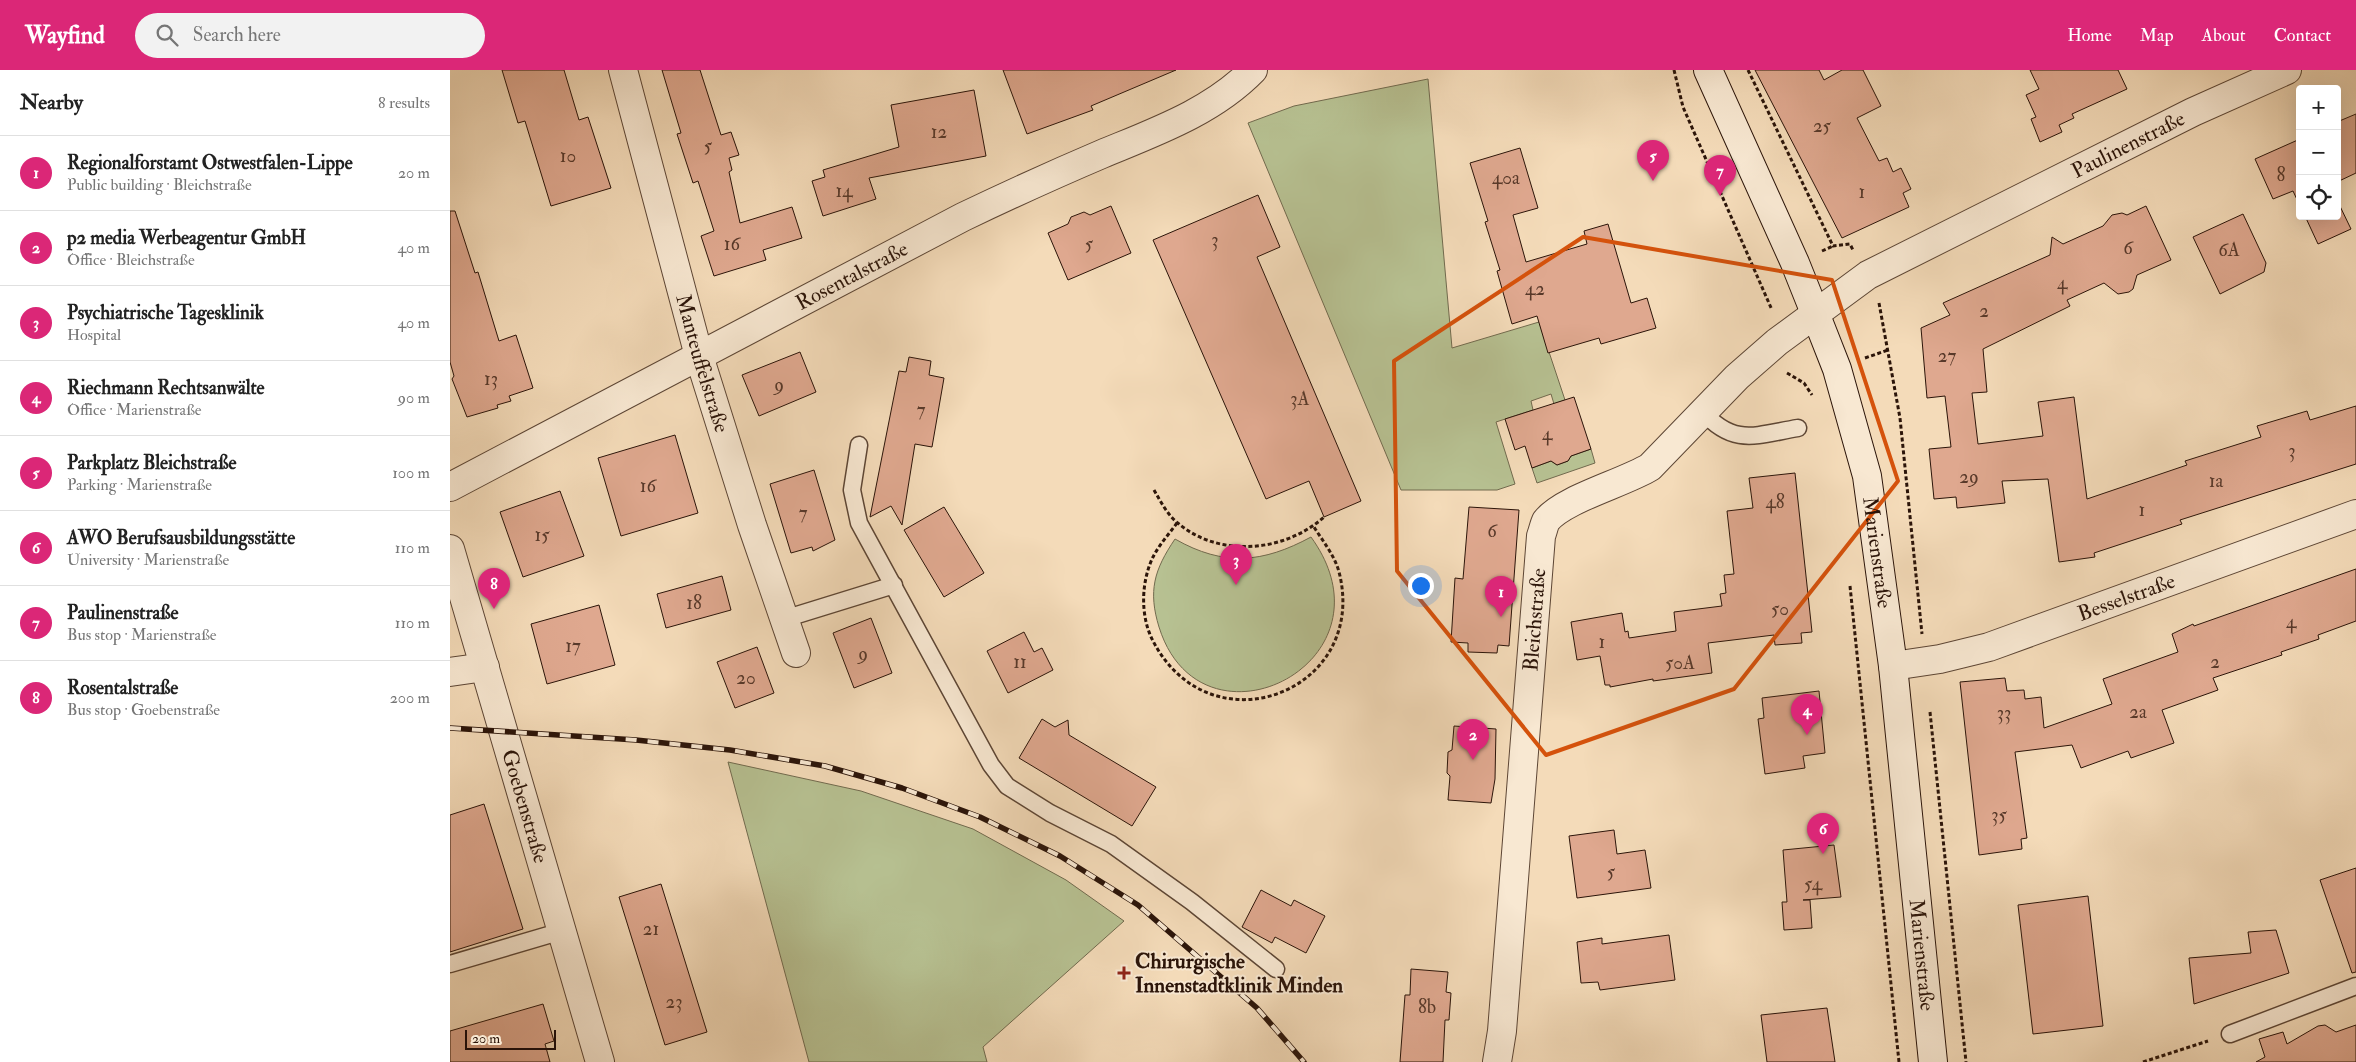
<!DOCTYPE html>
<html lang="en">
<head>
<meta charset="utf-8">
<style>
	:root { --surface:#fff; --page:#f2f2f2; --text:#222; --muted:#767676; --line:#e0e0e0; --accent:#db2777 }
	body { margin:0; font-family:"IM FELL Double Pica",serif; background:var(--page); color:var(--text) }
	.controls { position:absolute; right:15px; top:15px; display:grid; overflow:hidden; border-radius:5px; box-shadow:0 5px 20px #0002 }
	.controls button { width:45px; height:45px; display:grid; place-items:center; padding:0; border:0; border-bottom:1px solid var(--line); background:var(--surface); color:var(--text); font:25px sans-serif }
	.scale { position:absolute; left:15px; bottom:12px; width:91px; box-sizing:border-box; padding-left:5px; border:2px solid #2b1409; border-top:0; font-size:14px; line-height:18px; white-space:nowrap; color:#2b1409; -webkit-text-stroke:4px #f8e8d2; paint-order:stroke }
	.you { position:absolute; left:970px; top:515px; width:18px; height:18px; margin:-12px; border:4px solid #fff; border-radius:50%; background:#1a73e8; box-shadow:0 0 0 8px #1a73e833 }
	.badge { display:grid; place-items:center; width:32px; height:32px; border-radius:50%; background:var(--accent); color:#fff; font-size:16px; font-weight:700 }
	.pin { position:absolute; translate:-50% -41px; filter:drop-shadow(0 1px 2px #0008) }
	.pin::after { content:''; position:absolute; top:26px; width:18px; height:15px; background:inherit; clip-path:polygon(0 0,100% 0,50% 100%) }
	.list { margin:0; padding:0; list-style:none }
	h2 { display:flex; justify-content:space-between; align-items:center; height:65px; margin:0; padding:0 20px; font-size:21px }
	h2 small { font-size:16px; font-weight:400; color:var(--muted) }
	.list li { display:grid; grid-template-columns:32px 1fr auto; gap:15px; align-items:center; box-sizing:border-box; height:75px; padding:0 20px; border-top:1px solid var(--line) }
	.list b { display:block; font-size:19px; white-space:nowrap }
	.list p { margin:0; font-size:16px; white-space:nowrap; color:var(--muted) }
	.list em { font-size:16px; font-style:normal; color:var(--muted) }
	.icon { flex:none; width:28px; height:28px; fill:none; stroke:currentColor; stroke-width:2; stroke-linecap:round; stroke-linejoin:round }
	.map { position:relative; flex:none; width:1906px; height:992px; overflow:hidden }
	header { display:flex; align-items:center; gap:30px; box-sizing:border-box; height:70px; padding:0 25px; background:var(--accent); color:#fff }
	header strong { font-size:24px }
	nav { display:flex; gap:28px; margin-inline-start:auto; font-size:18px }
	.search { width:350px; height:45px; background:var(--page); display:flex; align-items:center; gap:12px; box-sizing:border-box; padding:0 18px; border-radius:28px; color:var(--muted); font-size:19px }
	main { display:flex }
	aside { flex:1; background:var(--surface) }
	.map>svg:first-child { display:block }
	.green { fill:#b7c192; stroke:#716a4e }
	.building { fill:#dfa88f; stroke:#2b1409 }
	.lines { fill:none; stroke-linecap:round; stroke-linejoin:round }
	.lane-casing { stroke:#5d4635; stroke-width:19 }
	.street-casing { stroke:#5d4635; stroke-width:30 }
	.secondary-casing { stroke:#2b1409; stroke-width:30 }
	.path { stroke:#2b1409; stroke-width:3; stroke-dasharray:4 2.5; stroke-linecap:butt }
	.lane { stroke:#f8e8d2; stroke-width:16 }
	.street { stroke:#f8e8d2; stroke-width:28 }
	.secondary { stroke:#f8e8d2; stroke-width:28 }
	.rail-casing { stroke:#2b1409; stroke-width:5.5 }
	.rail { stroke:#f8e8d2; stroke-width:4; stroke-dasharray:11; stroke-linecap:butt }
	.marked { fill:none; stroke:#d5520c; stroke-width:4; stroke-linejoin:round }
	.poi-dot { fill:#8f2418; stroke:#f8e8d2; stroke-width:2 }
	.labels { text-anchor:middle; stroke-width:4; stroke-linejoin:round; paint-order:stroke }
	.number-label { font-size:19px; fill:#58392a }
	.street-label { font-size:21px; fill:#2b1409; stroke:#f8e8d2 }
	.poi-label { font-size:21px; font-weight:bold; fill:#2b1409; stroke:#f8e8d2; text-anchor:start }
</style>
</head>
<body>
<header>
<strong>Wayfind</strong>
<div class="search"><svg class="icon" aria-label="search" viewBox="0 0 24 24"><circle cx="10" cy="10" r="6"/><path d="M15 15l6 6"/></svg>Search here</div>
<nav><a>Home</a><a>Map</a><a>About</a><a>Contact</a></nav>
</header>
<main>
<aside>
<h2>Nearby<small>8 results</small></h2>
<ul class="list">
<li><span class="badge">1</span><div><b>Regionalforstamt Ostwestfalen-Lippe</b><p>Public building · Bleichstraße</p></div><em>20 m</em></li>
<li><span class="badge">2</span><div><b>p2 media Werbeagentur GmbH</b><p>Office · Bleichstraße</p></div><em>40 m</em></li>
<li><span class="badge">3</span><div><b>Psychiatrische Tagesklinik</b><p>Hospital</p></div><em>40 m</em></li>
<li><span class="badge">4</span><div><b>Riechmann Rechtsanwälte</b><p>Office · Marienstraße</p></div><em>90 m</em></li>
<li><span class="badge">5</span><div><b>Parkplatz Bleichstraße</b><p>Parking · Marienstraße</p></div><em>100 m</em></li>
<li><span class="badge">6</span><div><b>AWO Berufsausbildungsstätte</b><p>University · Marienstraße</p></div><em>110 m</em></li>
<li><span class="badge">7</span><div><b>Paulinenstraße</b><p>Bus stop · Marienstraße</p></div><em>110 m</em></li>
<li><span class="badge">8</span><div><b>Rosentalstraße</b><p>Bus stop · Goebenstraße</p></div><em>200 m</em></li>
</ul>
</aside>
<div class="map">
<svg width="1906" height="992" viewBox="0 0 1906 992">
	<rect width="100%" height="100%" fill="#f4dbb9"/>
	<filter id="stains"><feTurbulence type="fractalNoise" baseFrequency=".004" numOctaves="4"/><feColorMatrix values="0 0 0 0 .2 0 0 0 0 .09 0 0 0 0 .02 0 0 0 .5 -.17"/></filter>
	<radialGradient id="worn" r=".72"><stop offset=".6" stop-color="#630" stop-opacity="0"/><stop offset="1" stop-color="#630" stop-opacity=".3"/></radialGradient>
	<g class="green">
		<polygon points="978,9 1002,278 1089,252 1115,330 1104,334 1101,324 1081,331 1083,340 1046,352 1065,414 1047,420 951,420 798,53 844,36"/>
		<polygon points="1141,379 1145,393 1087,413 1082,398 1101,391 1107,395 1118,391 1121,386"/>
		<path d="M861 467C952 593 751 692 709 557 698 521 704 500 725 469 774 497 813 493 861 467Z"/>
		<polygon points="278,692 411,721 523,759 616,810 674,851 533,977 537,992 359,992"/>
	</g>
	<g class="building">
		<polygon points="52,0 114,0 129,50 138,47 161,118 101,136 75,51 68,53"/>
		<polygon points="212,0 250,0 271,65 281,62 289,85 279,88 282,100 279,102 290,153 342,137 352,168 313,180 316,190 264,206 251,166 264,161 248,111 243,113 227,64 231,63"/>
		<polygon points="553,0 726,0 641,36 643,40 577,64"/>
		<polygon points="1305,0 1369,0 1374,10 1392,0 1413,0 1431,36 1407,48 1429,91 1437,88 1443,102 1451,98 1461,119 1453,123 1459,137 1392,168"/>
		<polygon points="1580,0 1668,0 1677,19 1622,44 1624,48 1609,55 1612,62 1590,72 1581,49 1586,47 1576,25 1589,19"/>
		<polygon points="524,20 536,86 419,108 426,129 373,146 362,111 375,107 373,100 449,77 441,35"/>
		<polygon points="1906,44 1906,103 1887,112 1887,52"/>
		<polygon points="1850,69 1850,136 1843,121 1823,129 1805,89"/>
		<polygon points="1070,78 1088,138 1063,145 1076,192 1137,174 1134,161 1158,154 1181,233 1197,228 1206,258 1151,274 1149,268 1098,283 1087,246 1062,254 1047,201 1050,200 1035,152 1038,151 1020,93"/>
		<polygon points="808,125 830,177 807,187 911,431 874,447 859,411 816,429 703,170"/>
		<polygon points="1887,130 1901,159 1868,174 1855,146 1887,146"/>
		<polygon points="661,136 681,183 618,210 598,163 618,154 621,147 634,142 640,145"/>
		<polygon points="1696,136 1721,190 1687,205 1683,219 1679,222 1668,224 1654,213 1617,230 1620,236 1533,279 1537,322 1522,323 1528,374 1593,366 1588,332 1624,327 1637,429 1737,395 1735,391 1811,367 1807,356 1857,341 1860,350 1906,336 1906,394 1730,450 1732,454 1644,483 1645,487 1609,492 1598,409 1552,411 1555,433 1507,438 1506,427 1484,429 1479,379 1501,377 1495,326 1477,328 1471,258 1500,245 1493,233 1600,185 1602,167 1613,174 1653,156 1662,145 1672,143 1677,145"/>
		<polygon points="0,141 5,141 25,203 28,202 49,271 66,265 83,318 59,326 61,331 47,335 48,338 17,347 2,309 4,306 0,292"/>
		<polygon points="1793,144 1816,193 1814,202 1770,224 1743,167"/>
		<polygon points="350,282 366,322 309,346 292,305"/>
		<polygon points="459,287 481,291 479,305 494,308 482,377 465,374 452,455 441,436 420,447 449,301 456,302"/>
		<polygon points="1124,327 1141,379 1121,386 1118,391 1107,395 1101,391 1082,398 1075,376 1065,380 1055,349"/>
		<polygon points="225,365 248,443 171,466 148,388"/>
		<polygon points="364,400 385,470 363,481 362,477 341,483 320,414"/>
		<polygon points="1345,403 1362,562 1351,563 1352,573 1325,575 1324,565 1258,573 1262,603 1203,611 1203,609 1160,617 1160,615 1155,615 1150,586 1127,590 1121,552 1172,543 1175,562 1178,561 1179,568 1226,561 1224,542 1272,536 1270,524 1276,523 1274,505 1284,504 1277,441 1303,438 1299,408"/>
		<polygon points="110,421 134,486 73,507 50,442"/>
		<polygon points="494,437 534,503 494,527 454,460"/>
		<polygon points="1019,437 1069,440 1059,576 1048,575 1047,583 1018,582 1018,573 1001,572 1005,508 1013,509"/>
		<polygon points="1906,499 1906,551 1868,565 1869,569 1831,582 1832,585 1763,608 1768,620 1712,640 1724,673 1681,688 1678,681 1631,698 1622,675 1565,682 1577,768 1571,769 1572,779 1529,785 1510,612 1555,608 1557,621 1574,620 1575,629 1591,627 1594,658 1662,634 1653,609 1728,582 1722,564 1743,554 1744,556"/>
		<polygon points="272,506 281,540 216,558 207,524"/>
		<polygon points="149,535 165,595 97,614 81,554"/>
		<polygon points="421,548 442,603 404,618 383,563"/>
		<polygon points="574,562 584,582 592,578 603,600 558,623 537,581"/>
		<polygon points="307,577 324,623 285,638 267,592"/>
		<polygon points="1369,621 1375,683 1353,686 1355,698 1315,704 1308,649 1314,648 1312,628"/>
		<polygon points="592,649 605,657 618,650 619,665 706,717 682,756 569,688"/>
		<polygon points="1004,656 1046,659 1045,709 1041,733 998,730 1000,706 997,703 998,682 1002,680"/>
		<polygon points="34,734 73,859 0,882 0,745"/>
		<polygon points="1164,760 1167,784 1195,780 1201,818 1127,828 1119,766"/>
		<polygon points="1384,775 1391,827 1353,830 1360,830 1362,858 1334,860 1332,832 1337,832 1333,780"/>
		<polygon points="1906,798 1906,902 1902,903 1870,810"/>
		<polygon points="211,814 257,962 215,975 169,827"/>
		<polygon points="811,820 841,836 844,830 875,846 856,883 825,867 822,873 792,857"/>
		<polygon points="1638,826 1653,956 1583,964 1568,835"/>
		<polygon points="1826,860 1839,903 1744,934 1739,888 1801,883 1798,862"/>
		<polygon points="1219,865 1225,910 1150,920 1148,912 1131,913 1127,872 1152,868 1152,874"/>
		<polygon points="961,899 998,902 996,922 1001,923 999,950 995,950 993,992 950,992 955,925 960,925"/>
		<polygon points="93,934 104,971 95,974 100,992 0,992 0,961"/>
		<polygon points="1377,938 1385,992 1317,992 1311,945"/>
		<polygon points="1875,955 1886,962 1906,955 1906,992 1806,992 1815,987 1809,969 1833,962 1837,974 1868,956"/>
	</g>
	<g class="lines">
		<g class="lane-casing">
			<g id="lane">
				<path d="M1252 341C1284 377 1306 365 1348 358"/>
				<polyline points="409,375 402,420 409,453 541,695 557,716 600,743 661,774 742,832 826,899"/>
				<polyline points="334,549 444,515"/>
				<polyline points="0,894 112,861"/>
				<polyline points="1780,964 1906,916"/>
			</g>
		</g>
		<g class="street-casing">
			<g id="street">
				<path id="s1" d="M173 0 249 286 302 455 346 583"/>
				<path id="s2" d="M0 417 513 147C559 125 605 104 652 84 705 62 762 42 803 0"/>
				<path id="s3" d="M0 479 150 992"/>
				<path id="s4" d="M1443 596 1490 589 1539 577 1906 444"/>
				<polyline points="0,602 35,597"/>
				<path id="s5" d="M1047 992 1052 961 1091 466C1093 461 1094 455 1096 451 1113 429 1174 413 1200 397L1287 307 1327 272 1418 205 1743 42 1837 0"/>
			</g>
		</g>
		<g class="secondary-casing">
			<g id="secondary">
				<path id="s6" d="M1258 0 1345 193 1365 243 1387 299 1417 406 1443 596 1483 992"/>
			</g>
		</g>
		<g class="path">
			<polyline points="1224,0 1233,37 1322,240"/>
			<polyline points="1298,0 1383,176 1400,174 1403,180"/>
			<polyline points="1372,181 1383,176"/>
			<polyline points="1429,233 1450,348 1472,564"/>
			<polyline points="1415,288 1438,280"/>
			<polyline points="1337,303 1354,313 1362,325"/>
			<path d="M704 420C711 432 718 446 729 454 770 488 835 482 874 447"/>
			<path d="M727 453C719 464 709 475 703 487 691 512 690 546 703 571 760 681 916 623 890 506 886 487 874 473 864 457"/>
			<polyline points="1400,516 1449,992"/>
			<polyline points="1480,642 1516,992"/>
			<polyline points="1693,992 1758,971"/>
		</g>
		<use href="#lane" class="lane"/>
		<use href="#street" class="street"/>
		<use href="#secondary" class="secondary"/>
		<g class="rail-casing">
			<polyline id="rail" points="0,658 186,670 280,680 375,696 452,718 530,747 610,786 688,835 807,938 854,992"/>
		</g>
		<use href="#rail" class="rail"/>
	</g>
	<path class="marked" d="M1133 167 1382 210 1448 411 1284 619 1096 685 947 501 944 291Z"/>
	<path class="poi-dot" d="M671.5 895.5h5v5h5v5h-5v5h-5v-5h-5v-5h5z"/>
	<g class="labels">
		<g class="number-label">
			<text x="1372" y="62">25</text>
			<text x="489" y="68">12</text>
			<text x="258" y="82">5</text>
			<text x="118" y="92">10</text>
			<text x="1831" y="111">8</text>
			<text x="1056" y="114">40a</text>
			<text x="394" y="127">14</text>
			<text x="1412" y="128">1</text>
			<text x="765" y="176">3</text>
			<text x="282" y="180">16</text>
			<text x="639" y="180">5</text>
			<text x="1678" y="184">6</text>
			<text x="1779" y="186">6A</text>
			<text x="1612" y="219">4</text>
			<text x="1085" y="225">42</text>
			<text x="1534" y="247">2</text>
			<text x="1497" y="292">27</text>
			<text x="41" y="315">13</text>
			<text x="329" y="321">9</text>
			<text x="850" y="335">3A</text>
			<text x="471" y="346">7</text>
			<text x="1097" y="370">4</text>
			<text x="1842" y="387">3</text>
			<text x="1519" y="413">29</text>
			<text x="1766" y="417">1a</text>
			<text x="198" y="422">16</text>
			<text x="1325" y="438">48</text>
			<text x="1692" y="446">1</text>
			<text x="353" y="449">7</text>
			<text x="1042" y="467">6</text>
			<text x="92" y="471">15</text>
			<text x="244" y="539">18</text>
			<text x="1330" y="545">50</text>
			<text x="1841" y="558">4</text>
			<text x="1152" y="578">1</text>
			<text x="123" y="582">17</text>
			<text x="413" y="590">9</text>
			<text x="570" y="598">11</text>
			<text x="1765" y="598">2</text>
			<text x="1230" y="599">50A</text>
			<text x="296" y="614">20</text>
			<text x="1688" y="648">2a</text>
			<text x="1554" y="649">33</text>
			<text x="1549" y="751">35</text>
			<text x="1161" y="808">5</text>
			<text x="1363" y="820">54</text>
			<text x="201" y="865">21</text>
			<text x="224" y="938">23</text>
			<text x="977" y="943">8b</text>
		</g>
		<g class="street-label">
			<text dy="7" stroke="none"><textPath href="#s5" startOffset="1244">Paulinenstraße</textPath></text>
			<text dy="7" stroke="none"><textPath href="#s2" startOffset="454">Rosentalstraße</textPath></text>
			<text dy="7" stroke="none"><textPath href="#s1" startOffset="304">Manteuffelstraße</textPath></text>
			<text dy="7" stroke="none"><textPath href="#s6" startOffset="514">Marienstraße</textPath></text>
			<text dy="7" stroke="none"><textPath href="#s4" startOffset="244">Besselstraße</textPath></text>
			<text dy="7" stroke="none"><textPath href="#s5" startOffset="444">Bleichstraße</textPath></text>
			<text dy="7" stroke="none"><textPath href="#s3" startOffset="268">Goebenstraße</textPath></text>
			<text dy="7" stroke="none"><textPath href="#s6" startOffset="919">Marienstraße</textPath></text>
		</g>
		<g class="poi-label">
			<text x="685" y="898">Chirurgische<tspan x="685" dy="24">Innenstadtklinik Minden</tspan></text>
		</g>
	</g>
	<rect width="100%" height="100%" filter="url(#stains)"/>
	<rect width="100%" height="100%" fill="url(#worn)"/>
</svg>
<div class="controls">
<button>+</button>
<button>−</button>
<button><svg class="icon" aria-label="locate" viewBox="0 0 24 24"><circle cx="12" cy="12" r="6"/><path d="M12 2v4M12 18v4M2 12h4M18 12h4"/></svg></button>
</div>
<div class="scale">20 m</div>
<div class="you"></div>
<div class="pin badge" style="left:1051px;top:547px">1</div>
<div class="pin badge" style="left:1023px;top:690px">2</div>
<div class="pin badge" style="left:786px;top:515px">3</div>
<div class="pin badge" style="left:1357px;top:665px">4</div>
<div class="pin badge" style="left:1203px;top:111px">5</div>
<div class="pin badge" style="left:1373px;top:784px">6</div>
<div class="pin badge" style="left:1270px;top:126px">7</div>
<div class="pin badge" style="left:44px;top:539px">8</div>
</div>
</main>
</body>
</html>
